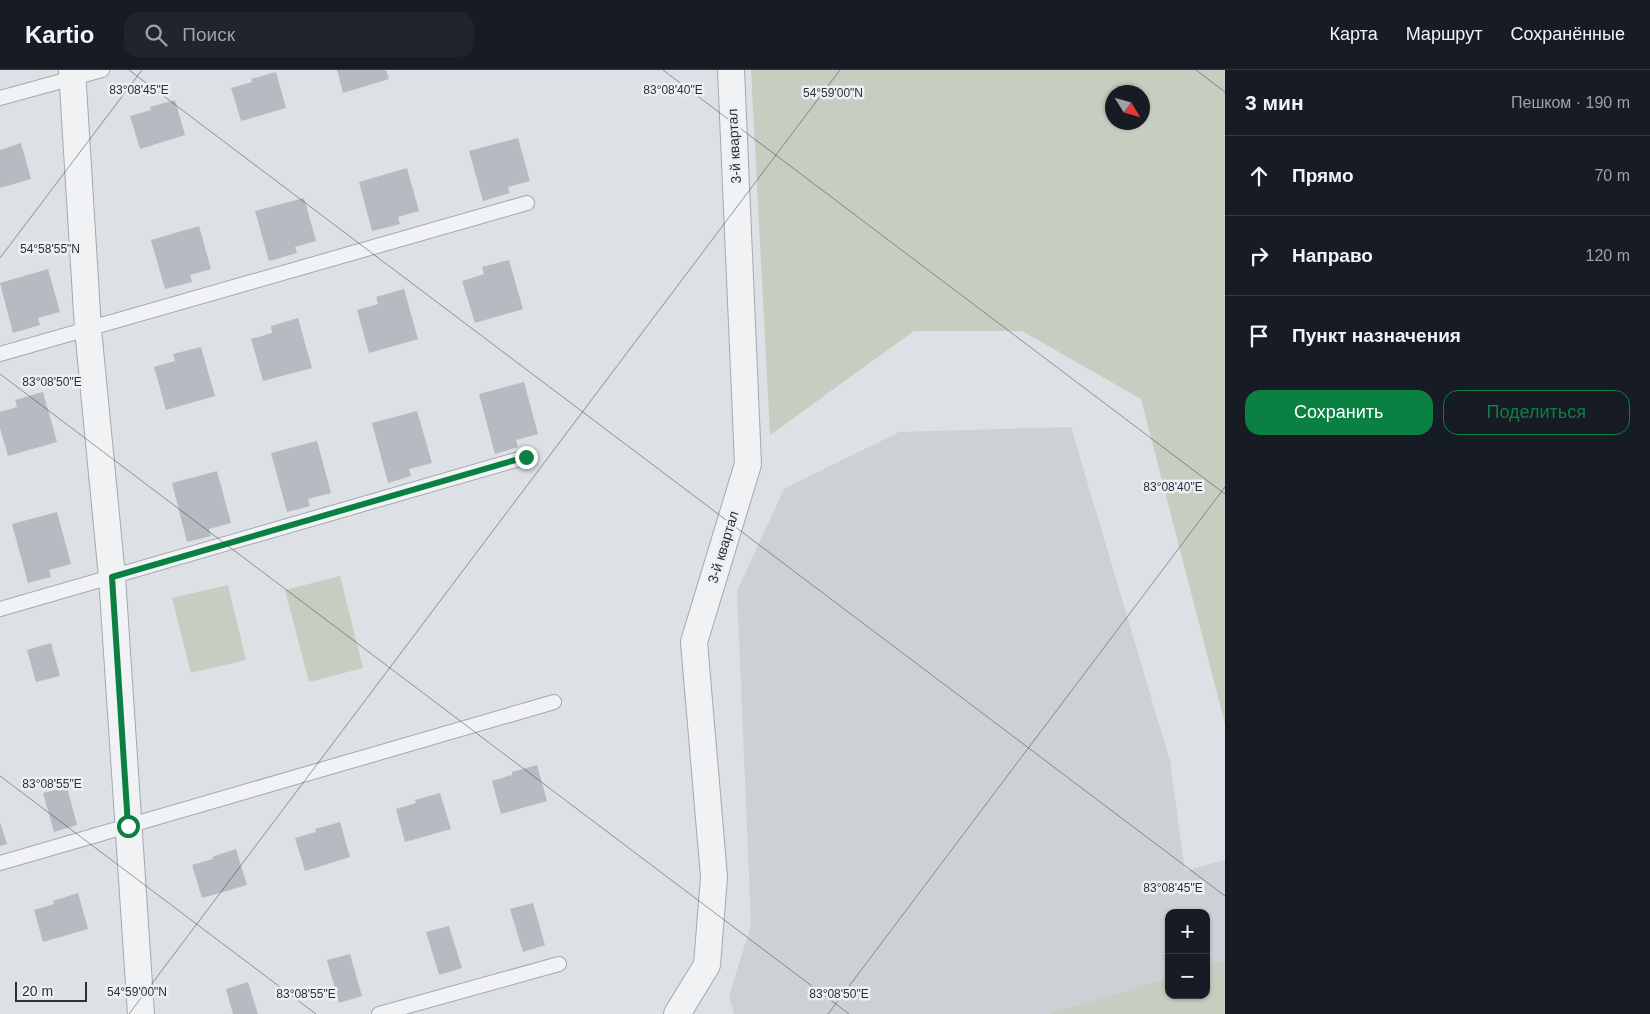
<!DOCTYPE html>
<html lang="ru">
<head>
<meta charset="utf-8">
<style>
	:root { --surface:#171b24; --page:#20242c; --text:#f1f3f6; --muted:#9ea1a6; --line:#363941; --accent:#0b8043 }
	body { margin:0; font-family:Helvetica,sans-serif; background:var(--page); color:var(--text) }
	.controls { position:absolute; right:15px; bottom:15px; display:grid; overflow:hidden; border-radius:10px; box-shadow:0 1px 4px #0004 }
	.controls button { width:45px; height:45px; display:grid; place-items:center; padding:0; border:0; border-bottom:1px solid var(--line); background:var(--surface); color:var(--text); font:25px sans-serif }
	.compass { position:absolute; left:1105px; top:15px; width:45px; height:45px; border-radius:50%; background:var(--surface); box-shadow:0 1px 4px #0004; rotate:127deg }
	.scale { position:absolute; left:15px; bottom:12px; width:72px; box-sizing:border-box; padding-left:5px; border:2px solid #29313a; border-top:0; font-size:14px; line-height:18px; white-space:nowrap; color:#29313a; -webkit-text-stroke:4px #edf0f3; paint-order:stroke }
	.stop { position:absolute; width:15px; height:15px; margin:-11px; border:4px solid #0b8043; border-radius:50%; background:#fff }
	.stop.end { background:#0b8043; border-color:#fff; box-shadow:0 1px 5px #0008 }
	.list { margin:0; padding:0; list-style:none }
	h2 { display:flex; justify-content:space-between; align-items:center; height:65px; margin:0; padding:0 20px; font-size:21px }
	h2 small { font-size:16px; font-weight:400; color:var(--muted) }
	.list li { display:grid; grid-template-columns:32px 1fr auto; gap:15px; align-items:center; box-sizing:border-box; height:80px; padding:0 20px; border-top:1px solid var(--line) }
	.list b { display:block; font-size:19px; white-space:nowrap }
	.list em { font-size:16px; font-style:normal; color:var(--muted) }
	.actions { display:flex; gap:10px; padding:15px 20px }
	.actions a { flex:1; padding:11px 0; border:1px solid var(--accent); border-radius:15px; text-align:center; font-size:18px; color:var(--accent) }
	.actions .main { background:var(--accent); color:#fff }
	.icon { flex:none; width:28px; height:28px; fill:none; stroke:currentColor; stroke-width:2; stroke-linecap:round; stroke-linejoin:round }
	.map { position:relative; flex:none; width:1225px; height:944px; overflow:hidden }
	header { display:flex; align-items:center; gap:30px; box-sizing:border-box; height:70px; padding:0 25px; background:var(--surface); border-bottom:1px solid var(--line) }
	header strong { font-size:24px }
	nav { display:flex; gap:28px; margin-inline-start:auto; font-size:18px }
	.search { width:350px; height:45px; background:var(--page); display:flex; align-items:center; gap:12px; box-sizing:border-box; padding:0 18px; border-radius:15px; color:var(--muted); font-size:19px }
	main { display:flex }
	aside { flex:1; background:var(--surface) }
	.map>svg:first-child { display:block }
	.built { fill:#ccd1d6; fill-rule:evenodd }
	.green { fill:#c5cec0; fill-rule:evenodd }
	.building { fill:#b5bbc1 }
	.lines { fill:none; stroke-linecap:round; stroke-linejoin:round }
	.lane-casing { stroke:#a3a9ae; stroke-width:16 }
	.street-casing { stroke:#a3a9ae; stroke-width:28 }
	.lane { stroke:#f0f2f4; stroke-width:14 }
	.street { stroke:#f0f2f4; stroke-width:26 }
	.route { stroke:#0b8043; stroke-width:6 }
	.ticks { fill:none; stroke:#29313a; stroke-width:1; stroke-opacity:0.45 }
	.labels { text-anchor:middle; stroke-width:5; stroke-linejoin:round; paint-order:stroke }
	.street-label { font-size:14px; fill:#29313a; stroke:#edf0f3 }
	.ticks-label { font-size:12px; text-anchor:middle; fill:#29313a; stroke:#edf0f3; stroke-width:5; stroke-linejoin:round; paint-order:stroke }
</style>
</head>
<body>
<header>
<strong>Kartio</strong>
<div class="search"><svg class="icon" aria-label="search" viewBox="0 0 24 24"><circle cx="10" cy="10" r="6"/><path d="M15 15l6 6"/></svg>Поиск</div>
<nav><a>Карта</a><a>Маршрут</a><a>Сохранённые</a></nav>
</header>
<main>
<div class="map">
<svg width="1225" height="944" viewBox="0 0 1225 944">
	<rect width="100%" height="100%" fill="#dde1e5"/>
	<path class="built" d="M1071 357 1170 691 1185 801 1225 790V944H734L729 926 751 855 737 521 784 419 899 362ZM1169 843H1206V925H1169Z"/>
	<g class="green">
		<path d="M751 0H1225V654L1141 329 1022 261H914L770 365ZM1142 22V52H1112V22Z"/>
		<polygon points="340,506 363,598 309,612 285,520"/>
		<polygon points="228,515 246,590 191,603 172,528"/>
		<polygon points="1225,891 1225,944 1050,944 1169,908 1169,925 1206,925 1206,896"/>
	</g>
	<g class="building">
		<polygon points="337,0 386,0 389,9 343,23"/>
		<polygon points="276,2 286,38 241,51 231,18 252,12 251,9"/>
		<polygon points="175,30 185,65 140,79 130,46 151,40 150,37"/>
		<polygon points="518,68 530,111 508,117 510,123 483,131 469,81"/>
		<polygon points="21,73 31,109 0,118 0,80"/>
		<polygon points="407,98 419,141 398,147 400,154 372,161 359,112"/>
		<polygon points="304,128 316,171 295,177 297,183 269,191 255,141"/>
		<polygon points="199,156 211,199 190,205 192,212 165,219 151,170"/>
		<polygon points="509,190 523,239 475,253 462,211 484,204 482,197"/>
		<polygon points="48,199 60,242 38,248 40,255 13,263 0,213"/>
		<polygon points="404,219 418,269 369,283 357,240 378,234 376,227"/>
		<polygon points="298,248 312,298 263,311 251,269 272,263 271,256"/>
		<polygon points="201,277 215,326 166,340 154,297 175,291 173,284"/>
		<polygon points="524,312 538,364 516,370 518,377 495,384 479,324"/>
		<polygon points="43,322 57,372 8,386 0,358 0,342 17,337 15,330"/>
		<polygon points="417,341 432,393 409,399 411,406 388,413 372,353"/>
		<polygon points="317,371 331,423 308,429 310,436 287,442 271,383"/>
		<polygon points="217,401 231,453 209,459 211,466 187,472 172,413"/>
		<polygon points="57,442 71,494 49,500 51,507 28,513 12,454"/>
		<polygon points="51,573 60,606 36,612 27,580"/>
		<polygon points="537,695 547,731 501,744 492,711 512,705 512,702"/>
		<polygon points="67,717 77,755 54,762 43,723"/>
		<polygon points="440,723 451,759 405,772 396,739 416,733 415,730"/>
		<polygon points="0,752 7,774 0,776"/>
		<polygon points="340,752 350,787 305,801 295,768 316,762 315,759"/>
		<polygon points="236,779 247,815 202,828 192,795 213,789 212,787"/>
		<polygon points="78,823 88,859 43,872 34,840 54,834 53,831"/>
		<polygon points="533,833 545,875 523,882 510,839"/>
		<polygon points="449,856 462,898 439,905 426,862"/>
		<polygon points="350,884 362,926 339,933 327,890"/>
		<polygon points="248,912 258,944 233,944 226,919"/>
	</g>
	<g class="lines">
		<g class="lane-casing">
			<g id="lane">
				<polyline points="0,28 102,0"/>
				<polyline points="0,284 527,133"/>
				<polyline points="0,539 526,387"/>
				<polyline points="0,793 554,632"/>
				<polyline points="379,944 559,894"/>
			</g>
		</g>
		<g class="street-casing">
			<g id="street">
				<polyline points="72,0 88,259 112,507 141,944"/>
				<polyline points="677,944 707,895 714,807 694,572 748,394 731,0"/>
			</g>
		</g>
		<use href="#lane" class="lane"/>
		<use href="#street" class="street"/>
	</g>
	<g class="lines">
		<polyline class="route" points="128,756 112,507 526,387"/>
	</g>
	<path class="ticks" d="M129 0 1225 826M663 0 1225 424M1196 0 1225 22M0 188 142 0M0 304 849 944M0 706 316 944M129 944 840 0M828 944 1225 417"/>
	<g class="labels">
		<g class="street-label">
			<text transform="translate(734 76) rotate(-93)" y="5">3-й квартал</text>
			<text transform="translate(723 477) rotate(-73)" y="5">3-й квартал</text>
		</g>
	</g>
	<g class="ticks-label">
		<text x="139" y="24">83°08'45"E</text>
		<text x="673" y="24">83°08'40"E</text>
		<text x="833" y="27">54°59'00"N</text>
		<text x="50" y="183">54°58'55"N</text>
		<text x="52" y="316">83°08'50"E</text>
		<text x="1173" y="421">83°08'40"E</text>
		<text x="52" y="718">83°08'55"E</text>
		<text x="1173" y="822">83°08'45"E</text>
		<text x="137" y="926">54°59'00"N</text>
		<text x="306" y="928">83°08'55"E</text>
		<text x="839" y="928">83°08'50"E</text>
	</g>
</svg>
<div class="controls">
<button>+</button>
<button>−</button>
</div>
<svg class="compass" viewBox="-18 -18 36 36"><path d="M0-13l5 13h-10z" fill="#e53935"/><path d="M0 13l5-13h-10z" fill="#9ea1a6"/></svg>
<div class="scale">20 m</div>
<div class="stop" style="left:128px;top:756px"></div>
<div class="stop end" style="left:526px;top:387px"></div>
</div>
<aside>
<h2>3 мин<small>Пешком · 190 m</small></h2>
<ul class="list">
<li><svg class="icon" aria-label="ahead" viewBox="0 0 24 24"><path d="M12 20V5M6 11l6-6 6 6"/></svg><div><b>Прямо</b></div><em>70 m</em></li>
<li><svg class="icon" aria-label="right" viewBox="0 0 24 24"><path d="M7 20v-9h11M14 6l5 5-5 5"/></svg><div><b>Направо</b></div><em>120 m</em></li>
<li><svg class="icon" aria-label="arrive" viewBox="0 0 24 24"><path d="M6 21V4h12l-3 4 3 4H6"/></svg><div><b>Пункт назначения</b></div></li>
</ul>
<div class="actions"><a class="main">Сохранить</a><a>Поделиться</a></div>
</aside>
</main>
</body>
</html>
